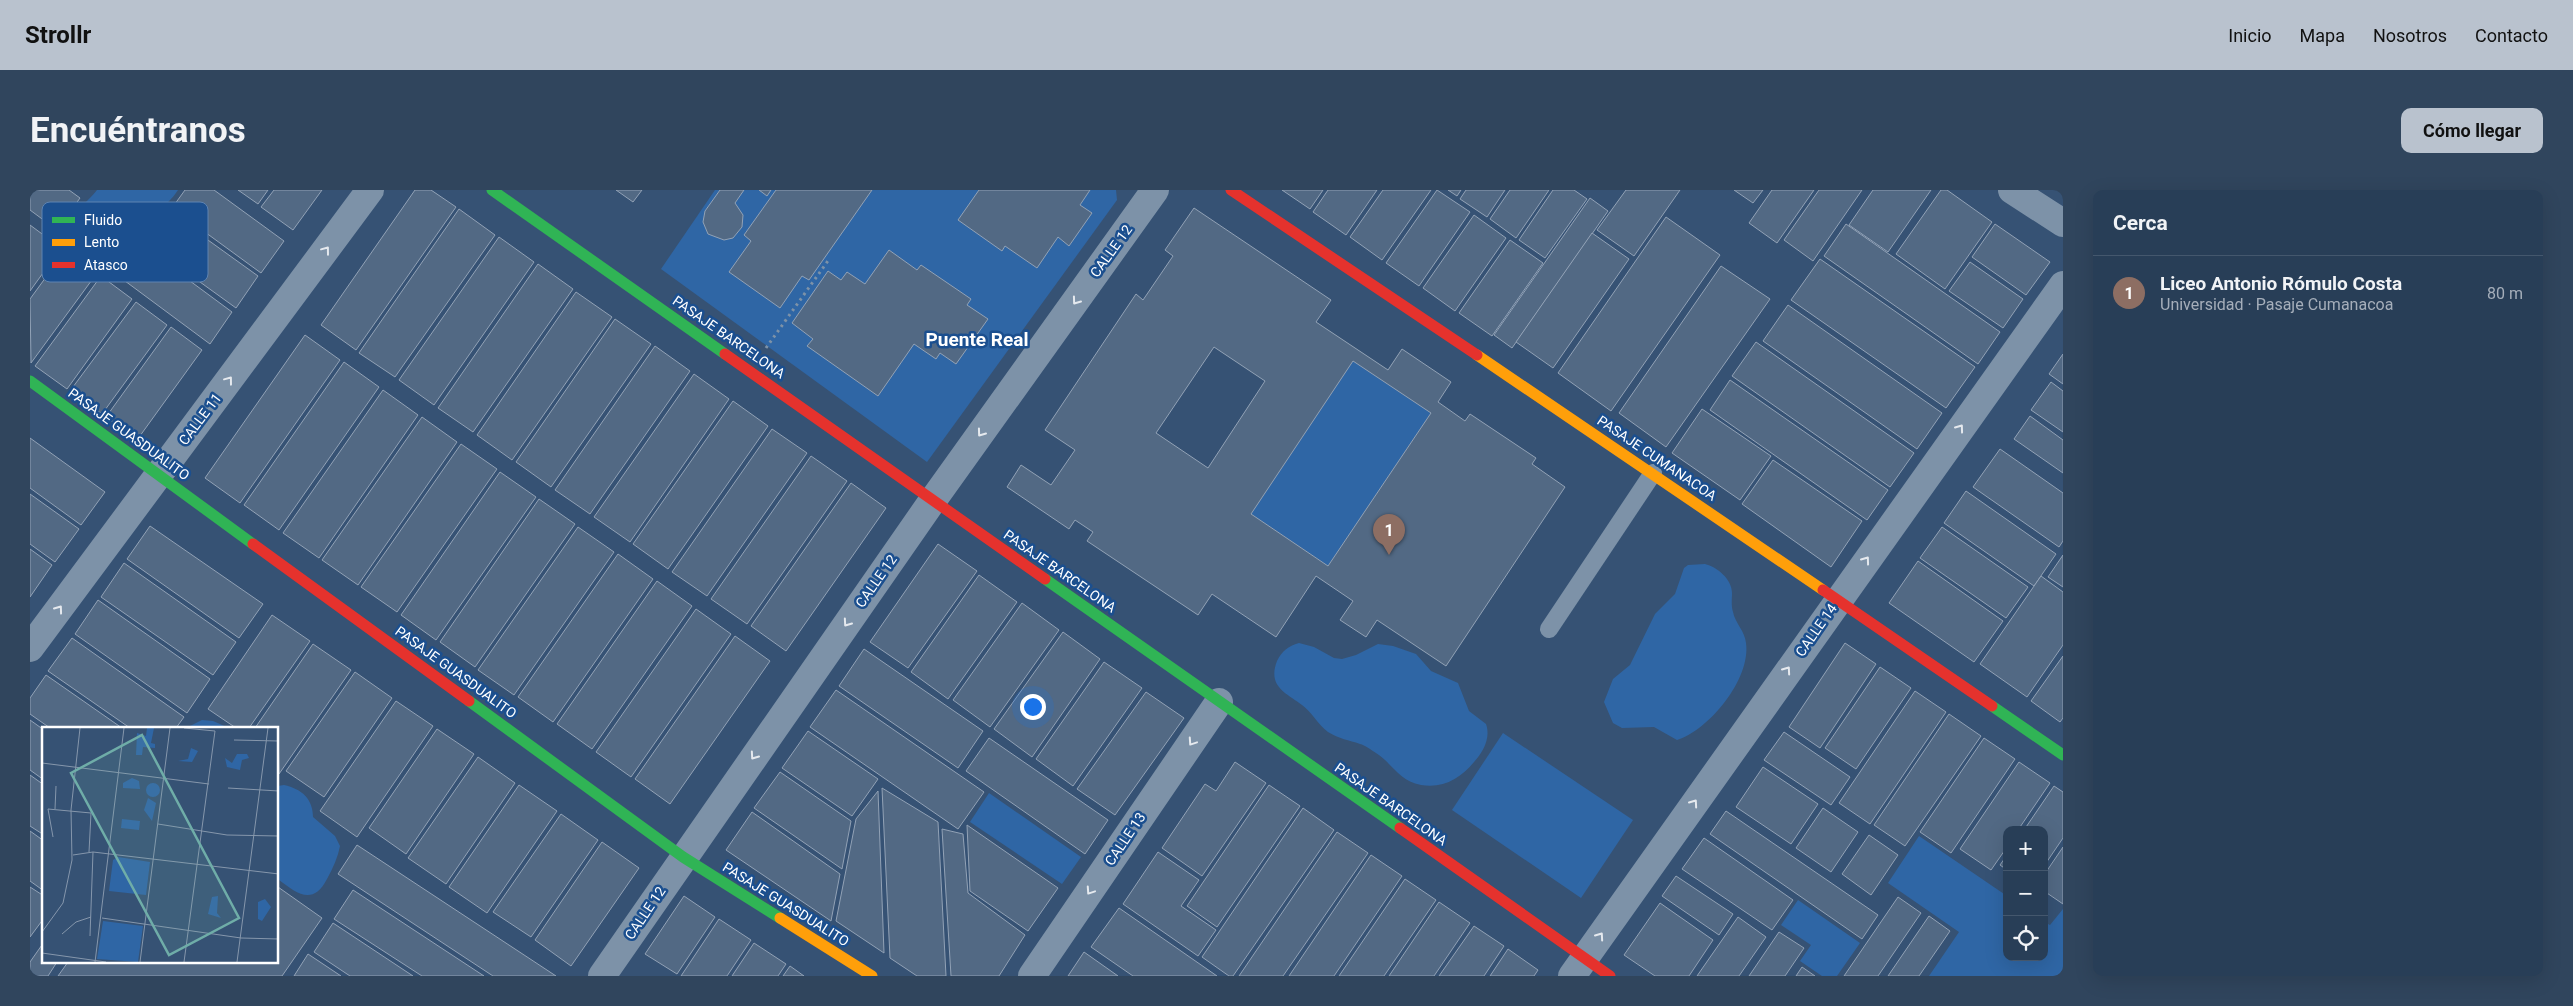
<!DOCTYPE html>
<html lang="es">
<head>
<meta charset="utf-8">
<style>
	:root { --surface:#283e57; --page:#30455d; --text:#f1f3f6; --muted:#a5aeba; --line:#44576d; --accent:#b9c2ce }
	body { margin:0; font-family:Roboto,sans-serif; background:var(--page); color:var(--text) }
	.controls { position:absolute; right:15px; bottom:15px; display:grid; overflow:hidden; border-radius:10px; box-shadow:0 5px 20px #0002 }
	.controls button { width:45px; height:45px; display:grid; place-items:center; padding:0; border:0; border-bottom:1px solid var(--line); background:var(--surface); color:var(--text); font:25px sans-serif }
	.you { position:absolute; left:1002px; top:516px; width:18px; height:18px; margin:-12px; border:4px solid #fff; border-radius:50%; background:#1a73e8; box-shadow:0 0 0 8px #1a73e833 }
	.badge { display:grid; place-items:center; width:32px; height:32px; border-radius:50%; background:var(--accent); color:#fff; font-size:16px; font-weight:700 }
	.pin { position:absolute; translate:-50% -41px; filter:drop-shadow(0 1px 2px #0008) }
	.pin::after { content:''; position:absolute; top:26px; width:18px; height:15px; background:inherit; clip-path:polygon(0 0,100% 0,50% 100%) }
	.list { margin:0; padding:0; list-style:none }
	h2 { display:flex; justify-content:space-between; align-items:center; height:65px; margin:0; padding:0 20px; font-size:21px }
	h2 small { font-size:16px; font-weight:400; color:var(--muted) }
	.list li { display:grid; grid-template-columns:32px 1fr auto; gap:15px; align-items:center; box-sizing:border-box; height:75px; padding:0 20px; border-top:1px solid var(--line) }
	.list b { display:block; font-size:19px; white-space:nowrap }
	.list p { margin:0; font-size:16px; white-space:nowrap; color:var(--muted) }
	.list em { font-size:16px; font-style:normal; color:var(--muted) }
	.icon { flex:none; width:28px; height:28px; fill:none; stroke:currentColor; stroke-width:2; stroke-linecap:round; stroke-linejoin:round }
	.map { position:relative; flex:none; width:2033px; height:786px; overflow:hidden; border-radius:10px }
	header { display:flex; align-items:center; gap:30px; box-sizing:border-box; height:70px; padding:0 25px; background:var(--accent); color:#111 }
	header strong { font-size:24px }
	nav { display:flex; gap:28px; margin-inline-start:auto; font-size:18px }
	.intro { display:flex; align-items:center; justify-content:space-between; box-sizing:border-box; height:120px; padding:0 30px }
	h1 { margin:0; font-size:35px }
	.button { padding:12px 22px; border-radius:10px; background:var(--accent); color:#111; font-size:18px; font-weight:700 }
	main { display:flex; gap:30px; padding:0 30px }
	aside { flex:1; background:var(--surface); border-radius:10px; box-shadow:0 5px 20px #0002 }
	.map>svg:first-child { display:block }
	.green { fill:#2f66a5 }
	.building { fill:#526984; stroke:#92a2b6; fill-rule:evenodd }
	.lines { fill:none; stroke-linecap:round; stroke-linejoin:round }
	.path { stroke:#7d92a8; stroke-width:3; stroke-dasharray:2.5 4; stroke-linecap:butt }
	.lane { stroke:#7d92a8; stroke-width:18 }
	.street { stroke:#7d92a8; stroke-width:28 }
	.fast { stroke:#30b455; stroke-width:11 }
	.slow { stroke:#ff9f0a; stroke-width:11 }
	.jam { stroke:#e5322d; stroke-width:11 }
	.oneway { stroke:#e5e9ee }
	.labels { text-anchor:middle; stroke-width:5; stroke-linejoin:round; paint-order:stroke }
	.street-label { font-size:14px; fill:#fff; stroke:#1b4f8f }
	.district-label { font-size:19px; font-weight:bold; fill:#fff; stroke:#1b4f8f }
	.inset-road { fill:none; stroke:#8697ac; stroke-width:1 }
	.view { fill:#6fada8; fill-opacity:0.15; stroke:#6fada8; stroke-width:2.5 }
	.inset-edge { fill:none; stroke:#fff; stroke-width:2.5 }
	.key { fill:#1b4f8f; stroke:#5f84b1; stroke-width:1 }
	.key-label { font-size:14px; fill:#fff }
</style>
</head>
<body>
<header>
<strong>Strollr</strong>
<nav><a>Inicio</a><a>Mapa</a><a>Nosotros</a><a>Contacto</a></nav>
</header>
<div class="intro"><h1>Encuéntranos</h1><a class="button">Cómo llegar</a></div>
<main>
<div class="map">
<svg width="2033" height="786" viewBox="0 0 2033 786">
	<rect width="100%" height="100%" fill="#365274"/>
	<g class="green">
		<path d="M67 0H148C143 8 136 14 130 20 121 31 115 45 109 57 107 63 104 69 99 73 78 88 36 67 39 40 40 24 58 12 67 0Z"/>
		<polygon points="685,0 1086,0 1087,10 897,272 631,79"/>
		<polygon points="1323,171 1401,223 1298,376 1221,324"/>
		<path d="M1675 374C1687 377 1702 389 1702 403 1702 409 1701 415 1703 422 1705 433 1715 441 1716 453 1721 489 1679 540 1647 550L1624 537 1592 538 1583 533 1574 512 1583 489 1600 475 1625 424 1645 404 1654 378 1658 375Z"/>
		<path d="M1269 453 1284 457 1304 468 1312 469 1326 465 1348 454 1363 456 1386 464 1401 481 1428 493 1439 521 1456 534C1461 548 1453 562 1444 572 1431 588 1413 599 1391 595 1369 591 1363 574 1346 563 1341 560 1335 555 1330 554 1319 550 1309 549 1298 542 1288 535 1282 522 1272 515 1257 503 1237 497 1247 471 1252 461 1258 456 1269 453Z"/>
		<polygon points="172,530 183,531 199,538 156,538"/>
		<polygon points="1473,543 1603,630 1551,708 1422,620"/>
		<path d="M254 595C272 599 283 609 283 627L305 646 310 656C308 667 303 678 297 689 283 716 267 704 248 689V596Z"/>
		<polygon points="959,603 1051,667 1032,694 940,632"/>
		<polygon points="1889,646 1977,706 1977,767 2014,767 2014,732 2020,735 2033,719 2033,779 2028,786 1899,786 1929,742 1858,693"/>
		<polygon points="1768,710 1830,753 1807,786 1792,786 1770,771 1781,755 1751,735"/>
	</g>
	<g class="building">
		<polygon points="0,0 39,0 50,8 27,40 0,20"/>
		<polygon points="155,0 184,0 254,51 231,83 142,18"/>
		<polygon points="208,0 238,0 228,14"/>
		<polygon points="244,0 292,0 263,40 231,17"/>
		<polygon points="385,0 401,0 426,17 326,160 291,135"/>
		<polygon points="586,0 612,0 603,12"/>
		<polygon points="690,0 714,0 705,13 713,25 712,37 703,48 694,50 678,44 673,32 675,21"/>
		<polygon points="729,0 741,0 737,6"/>
		<polygon points="746,0 842,0 779,90 772,86 750,118 699,82 721,51 714,45"/>
		<polygon points="949,0 1060,0 1050,15 1062,23 1039,56 1028,47 1007,78 975,56 972,61 928,30"/>
		<polygon points="1252,0 1293,0 1280,19"/>
		<polygon points="1298,0 1347,0 1316,45 1283,22"/>
		<polygon points="1353,0 1401,0 1352,70 1320,47"/>
		<polygon points="1407,0 1440,22 1389,96 1356,73"/>
		<polygon points="1418,0 1431,0 1427,6"/>
		<polygon points="1436,0 1475,0 1457,27 1430,9"/>
		<polygon points="1480,0 1519,0 1486,48 1460,29"/>
		<polygon points="1523,0 1544,0 1557,9 1515,68 1489,50"/>
		<polygon points="1596,0 1650,0 1604,66 1567,40"/>
		<polygon points="1704,0 1733,0 1723,13"/>
		<polygon points="1742,0 1784,0 1747,53 1719,33"/>
		<polygon points="1789,0 1832,0 1783,71 1754,50"/>
		<polygon points="1843,0 1901,0 1858,62 1819,35"/>
		<polygon points="1911,0 1917,0 1962,32 1915,99 1866,64"/>
		<polygon points="1560,8 1578,21 1482,158 1464,145"/>
		<path d="M1164 18 1301 110 1286 132 1358 180 1372 159 1421 192 1408 212 1435 231 1440 224 1506 268 1502 274 1535 297 1416 476 1347 430 1336 447 1310 430 1323 411 1286 386 1246 447 1182 404 1168 425 1057 351 1063 342 1045 330 1039 339 977 297 991 275 1021 295 1045 260 1015 240 1106 104 1113 110 1143 66 1135 60ZM1184 157 1235 191 1178 278 1126 243ZM1323 171 1401 223 1298 376 1221 324Z"/>
		<polygon points="429,19 465,45 365,187 329,163"/>
		<polygon points="139,22 228,86 206,118 116,53"/>
		<polygon points="1444,25 1476,48 1425,121 1393,98"/>
		<polygon points="1636,27 1690,65 1581,221 1528,183"/>
		<polygon points="1816,34 1970,142 1948,174 1794,66"/>
		<polygon points="1965,34 2020,72 1996,105 1942,67"/>
		<polygon points="0,35 31,58 0,101"/>
		<polygon points="1562,43 1599,69 1523,178 1486,152"/>
		<polygon points="469,47 504,72 404,215 369,190"/>
		<polygon points="1480,50 1513,73 1462,146 1429,123"/>
		<polygon points="114,57 202,122 180,154 91,88"/>
		<polygon points="859,60 887,80 891,75 941,109 937,115 958,129 926,174 910,163 906,169 884,154 848,206 777,156 783,149 762,133 798,81 811,90 817,82 835,94"/>
		<polygon points="35,61 67,83 1,173 0,109"/>
		<polygon points="1790,69 1945,177 1916,218 1761,110"/>
		<polygon points="1940,72 1993,109 1973,138 1919,101"/>
		<polygon points="508,74 543,99 443,242 408,218"/>
		<polygon points="1691,76 1740,109 1636,257 1589,223"/>
		<polygon points="71,86 102,109 37,199 5,176"/>
		<polygon points="546,102 582,127 482,270 447,245"/>
		<polygon points="106,112 137,135 72,224 40,201"/>
		<polygon points="1758,115 1912,223 1887,259 1733,151"/>
		<polygon points="585,129 621,154 521,297 486,272"/>
		<polygon points="141,137 172,160 107,250 76,227"/>
		<polygon points="275,145 310,170 210,313 175,288"/>
		<polygon points="1726,152 1884,263 1860,297 1702,186"/>
		<polygon points="625,156 660,181 560,324 525,300"/>
		<polygon points="2033,164 2033,194 2019,184"/>
		<polygon points="314,172 349,197 249,340 214,315"/>
		<polygon points="664,184 699,209 600,352 564,327"/>
		<polygon points="1700,190 1858,300 1837,330 1680,220"/>
		<polygon points="2021,192 2033,201 2033,242 2001,220"/>
		<polygon points="353,200 388,225 289,368 253,343"/>
		<polygon points="703,211 738,236 638,379 603,354"/>
		<polygon points="1672,219 1741,266 1710,310 1642,263"/>
		<polygon points="2000,226 2033,250 2033,283 1984,249"/>
		<polygon points="392,227 427,252 328,395 292,370"/>
		<polygon points="742,239 777,263 677,406 642,382"/>
		<polygon points="0,248 75,302 51,335 0,298"/>
		<polygon points="431,254 467,279 367,422 331,397"/>
		<polygon points="1970,259 2033,303 2033,351 2029,357 1943,297"/>
		<polygon points="781,266 817,291 717,434 681,409"/>
		<polygon points="1743,270 1832,331 1801,377 1712,314"/>
		<polygon points="470,282 506,307 406,450 371,425"/>
		<polygon points="821,293 856,318 756,461 721,436"/>
		<polygon points="1936,301 2026,364 2004,396 1914,333"/>
		<polygon points="0,304 49,339 25,372 0,354"/>
		<polygon points="509,309 545,334 445,477 410,452"/>
		<polygon points="120,336 233,414 209,448 97,369"/>
		<polygon points="548,337 584,362 484,505 448,480"/>
		<polygon points="1912,337 1998,397 1976,428 1890,368"/>
		<polygon points="908,354 947,381 878,478 840,452"/>
		<polygon points="0,359 22,375 0,407"/>
		<polygon points="588,364 623,389 523,532 488,507"/>
		<polygon points="2033,365 2033,397 2018,387"/>
		<polygon points="1888,371 1973,431 1944,472 1859,413"/>
		<polygon points="94,373 206,452 183,485 71,407"/>
		<polygon points="949,385 987,412 918,509 881,482"/>
		<polygon points="2011,386 2033,402 2033,455 1997,507 1950,474"/>
		<polygon points="627,391 662,416 562,559 527,534"/>
		<polygon points="68,410 180,489 157,523 45,444"/>
		<polygon points="992,413 1029,440 960,537 923,510"/>
		<polygon points="666,419 701,444 601,587 566,562"/>
		<polygon points="242,425 280,451 219,538 206,538 178,519"/>
		<polygon points="1033,442 1070,469 1002,567 964,539"/>
		<polygon points="705,446 740,471 640,614 605,589"/>
		<polygon points="42,448 154,527 146,538 100,538 18,481"/>
		<polygon points="1815,453 1846,474 1790,558 1759,537"/>
		<polygon points="283,454 321,480 249,584 248,538 225,538"/>
		<polygon points="834,459 953,541 928,578 809,496"/>
		<polygon points="2033,466 2033,528 2030,532 2001,511"/>
		<polygon points="1074,472 1112,498 1043,596 1006,569"/>
		<polygon points="1850,477 1881,498 1826,579 1795,558"/>
		<polygon points="325,482 362,508 294,607 256,581"/>
		<polygon points="16,485 92,538 20,538 0,524 0,508"/>
		<polygon points="806,500 954,602 928,639 780,537"/>
		<polygon points="1885,501 1916,522 1840,634 1809,613"/>
		<polygon points="1116,502 1154,528 1085,625 1047,599"/>
		<polygon points="366,511 403,536 327,647 290,621"/>
		<polygon points="1919,524 1951,546 1875,656 1844,635"/>
		<polygon points="0,530 14,540 14,590 0,580"/>
		<polygon points="407,539 444,564 376,664 339,638"/>
		<polygon points="778,541 848,589 822,626 752,578"/>
		<polygon points="1754,542 1820,587 1801,615 1734,570"/>
		<polygon points="959,548 1078,630 1055,664 936,581"/>
		<polygon points="1954,548 1985,569 1921,663 1890,642"/>
		<polygon points="448,567 485,593 416,694 378,668"/>
		<polygon points="1205,572 1236,593 1172,686 1132,658 1175,594 1186,601"/>
		<polygon points="1989,572 2020,593 1988,640 1977,640 1977,657 1961,680 1930,659"/>
		<polygon points="1733,577 1788,614 1761,654 1706,617"/>
		<polygon points="750,582 821,631 812,679 724,618"/>
		<polygon points="0,585 14,595 14,645 0,636"/>
		<polygon points="489,595 527,621 457,723 419,697"/>
		<polygon points="1239,595 1270,616 1187,737 1157,716"/>
		<polygon points="2024,596 2033,602 2033,648 2014,676 2014,640 1994,640"/>
		<polygon points="852,598 908,632 916,786 887,786 860,768"/>
		<polygon points="848,601 854,763 806,731 826,629"/>
		<polygon points="1273,618 1304,640 1203,786 1199,786 1172,767"/>
		<polygon points="1793,618 1828,642 1801,682 1766,658"/>
		<polygon points="1696,621 1848,725 1832,749 1680,644"/>
		<polygon points="722,622 810,684 801,731 696,660"/>
		<polygon points="531,624 568,650 501,747 463,722"/>
		<polygon points="937,635 1028,698 998,741 940,701"/>
		<polygon points="912,639 933,644 938,703 995,745 969,786 921,786"/>
		<polygon points="0,641 14,651 14,701 0,691"/>
		<polygon points="1307,642 1338,663 1253,786 1209,786"/>
		<polygon points="1839,645 1868,665 1841,705 1812,684"/>
		<polygon points="1674,648 1763,710 1742,740 1652,679"/>
		<polygon points="572,652 609,678 541,776 505,750"/>
		<polygon points="327,655 526,786 463,786 308,684"/>
		<polygon points="2033,657 2033,714 2014,701 2014,685"/>
		<polygon points="1128,662 1169,690 1151,716 1186,740 1168,766 1093,714"/>
		<polygon points="1341,665 1372,686 1304,786 1259,786"/>
		<polygon points="1977,665 1977,680 1970,675"/>
		<polygon points="1646,686 1703,724 1689,745 1632,706"/>
		<polygon points="1375,689 1406,710 1354,786 1309,786"/>
		<polygon points="0,697 14,706 14,728 0,747"/>
		<polygon points="248,697 292,728 252,786 28,786 38,772 248,772"/>
		<polygon points="323,700 454,786 392,786 304,729"/>
		<polygon points="654,706 685,727 647,784 615,764"/>
		<polygon points="1868,707 1891,723 1848,786 1814,786"/>
		<polygon points="1409,712 1440,733 1404,786 1359,786"/>
		<polygon points="1630,713 1683,750 1659,786 1625,786 1594,765"/>
		<polygon points="1089,718 1187,786 1103,786 1061,757"/>
		<polygon points="1899,726 1920,741 1889,786 1858,786"/>
		<polygon points="1708,727 1736,747 1709,786 1667,786"/>
		<polygon points="689,729 721,750 697,786 651,786"/>
		<polygon points="303,733 383,786 320,786 284,762"/>
		<polygon points="1444,736 1474,756 1454,786 1409,786"/>
		<polygon points="1749,742 1774,758 1755,786 1719,786"/>
		<polygon points="14,752 14,772 27,772 18,786 0,786 0,772"/>
		<polygon points="724,753 756,774 748,786 702,786"/>
		<polygon points="1478,759 1508,780 1504,786 1460,786"/>
		<polygon points="1054,762 1088,786 1038,786"/>
		<polygon points="278,764 311,786 264,786"/>
		<polygon points="760,776 774,786 753,786"/>
		<polygon points="1772,777 1785,786 1766,786"/>
	</g>
	<g class="lines">
		<polyline class="path" points="736,158 800,68"/>
		<polyline class="lane" points="1519,439 1623,283"/>
		<g class="street">
			<polyline points="1982,0 2033,33"/>
			<polyline points="0,458 340,0"/>
			<polyline points="572,786 903,310 1125,0"/>
			<polyline points="1002,786 1189,512"/>
			<polyline points="1542,786 2033,95"/>
		</g>
		<g class="fast">
			<polyline points="462,0 695,164"/>
			<polyline points="0,191 223,354"/>
			<polyline points="1015,389 1370,638"/>
			<polyline points="439,511 653,667 750,728"/>
			<polyline points="1962,516 2033,565"/>
		</g>
		<g class="slow">
			<polyline points="1447,165 1793,400"/>
			<polyline points="750,728 842,786"/>
		</g>
		<g class="jam">
			<polyline points="1201,0 1447,165"/>
			<polyline points="695,164 1015,389"/>
			<polyline points="223,354 439,511"/>
			<polyline points="1793,400 1962,516"/>
			<polyline points="1370,638 1580,786"/>
		</g>
	</g>
	<defs><path id="oneway-chevron" d="M-2-3.5L2.5 0L-2 3.5" fill="none" stroke-width="1.6" stroke-linecap="round" stroke-linejoin="round" transform="scale(1.25)"/></defs>
	<g class="oneway">
		<use href="#oneway-chevron" transform="translate(296 60) rotate(-53)"/>
		<use href="#oneway-chevron" transform="translate(1046 111) rotate(126)"/>
		<use href="#oneway-chevron" transform="translate(199 190) rotate(-53)"/>
		<use href="#oneway-chevron" transform="translate(1930 238) rotate(-54)"/>
		<use href="#oneway-chevron" transform="translate(951 243) rotate(126)"/>
		<use href="#oneway-chevron" transform="translate(1836 370) rotate(-54)"/>
		<use href="#oneway-chevron" transform="translate(29 419) rotate(-54)"/>
		<use href="#oneway-chevron" transform="translate(817 433) rotate(125)"/>
		<use href="#oneway-chevron" transform="translate(1757 480) rotate(-55)"/>
		<use href="#oneway-chevron" transform="translate(1162 552) rotate(124)"/>
		<use href="#oneway-chevron" transform="translate(724 566) rotate(125)"/>
		<use href="#oneway-chevron" transform="translate(1664 613) rotate(-55)"/>
		<use href="#oneway-chevron" transform="translate(1060 701) rotate(124)"/>
		<use href="#oneway-chevron" transform="translate(1570 746) rotate(-55)"/>
	</g>
	<g class="labels">
		<g class="street-label">
			<text transform="translate(1081 61) rotate(-54)" y="5">CALLE 12</text>
			<text transform="translate(699 147) rotate(35)" y="5">PASAJE BARCELONA</text>
			<text transform="translate(170 229) rotate(-53)" y="5">CALLE 11</text>
			<text transform="translate(99 244) rotate(36)" y="5">PASAJE GUASDUALITO</text>
			<text transform="translate(1627 268) rotate(34)" y="5">PASAJE CUMANACOA</text>
			<text transform="translate(1030 381) rotate(35)" y="5">PASAJE BARCELONA</text>
			<text transform="translate(846 391) rotate(-55)" y="5">CALLE 12</text>
			<text transform="translate(1786 440) rotate(-55)" y="5">CALLE 14</text>
			<text transform="translate(426 482) rotate(36)" y="5">PASAJE GUASDUALITO</text>
			<text transform="translate(1361 614) rotate(35)" y="5">PASAJE BARCELONA</text>
			<text transform="translate(1095 649) rotate(-56)" y="5">CALLE 13</text>
			<text transform="translate(756 714) rotate(32)" y="5">PASAJE GUASDUALITO</text>
			<text transform="translate(615 723) rotate(-56)" y="5">CALLE 12</text>
		</g>
		<g class="district-label">
			<text x="947" y="156">Puente Real</text>
		</g>
	</g>
	<g transform="translate(12 537)">
		<rect width="236" height="236" fill="#365274"/>
		<path d="M105 1H112L109 16 113 17V21L101 20 100 28H94L95 6 104 9ZM149 21 156 24 150 35 136 34 146 32ZM195 27H205L207 31 200 33 198 43 185 40 183 31 190 36ZM90 51 97 54 98 62 81 61V56ZM104 63a7 7 0 1 1 14 0a7 7 0 1 1-14 0ZM106 71 114 76 110 94 102 83ZM80 92 98 94 97 103 79 101ZM76 130 108 135 104 168 67 164 71 133ZM176 169 175 186 179 191 166 187 170 170ZM223 172 229 180 220 194 216 192V175ZM61 194 101 199 96 235 55 232Z" fill="#2f66a5"/>
		<path class="inset-road" d="M192 13 237 14M0 36 167 57M186 61 237 64M13 82 14 59M116 97 185 108 237 109M11 110 6 82 49 86 47 125M0 114V138M31 128 51 125 237 147M60 191 199 211 237 212M0 205 21 176 30 133 29 83 38 1M20 207 34 195 49 190M48 209 51 125M0 226 64 235M53 235 82 1M98 235 128 1M142 235 173 4 142 1M195 235 226 1"/>
		<path class="view" d="M100 8 197 191 127 228 29 46Z"/>
		<rect width="236" height="236" class="inset-edge"/>
	</g>
	<rect x="12" y="12" width="166" height="80" rx="8" class="key"/>
	<rect x="22" y="27" width="23" height="6" fill="#30b455"/>
	<rect x="22" y="49" width="23" height="7" fill="#ff9f0a"/>
	<rect x="22" y="72" width="23" height="6" fill="#e5322d"/>
	<g class="key-label">
		<text x="54" y="35">Fluido</text>
		<text x="54" y="57">Lento</text>
		<text x="54" y="80">Atasco</text>
	</g>
</svg>
<div class="controls">
<button>+</button>
<button>−</button>
<button><svg class="icon" aria-label="locate" viewBox="0 0 24 24"><circle cx="12" cy="12" r="6"/><path d="M12 2v4M12 18v4M2 12h4M18 12h4"/></svg></button>
</div>
<div class="you"></div>
<div class="pin badge" style="left:1359px;top:365px;background:#8d6e63">1</div>
</div>
<aside>
<h2>Cerca<small></small></h2>
<ul class="list">
<li><span class="badge" style="background:#8d6e63">1</span><div><b>Liceo Antonio Rómulo Costa</b><p>Universidad · Pasaje Cumanacoa</p></div><em>80 m</em></li>
</ul>
</aside>
</main>
</body>
</html>
